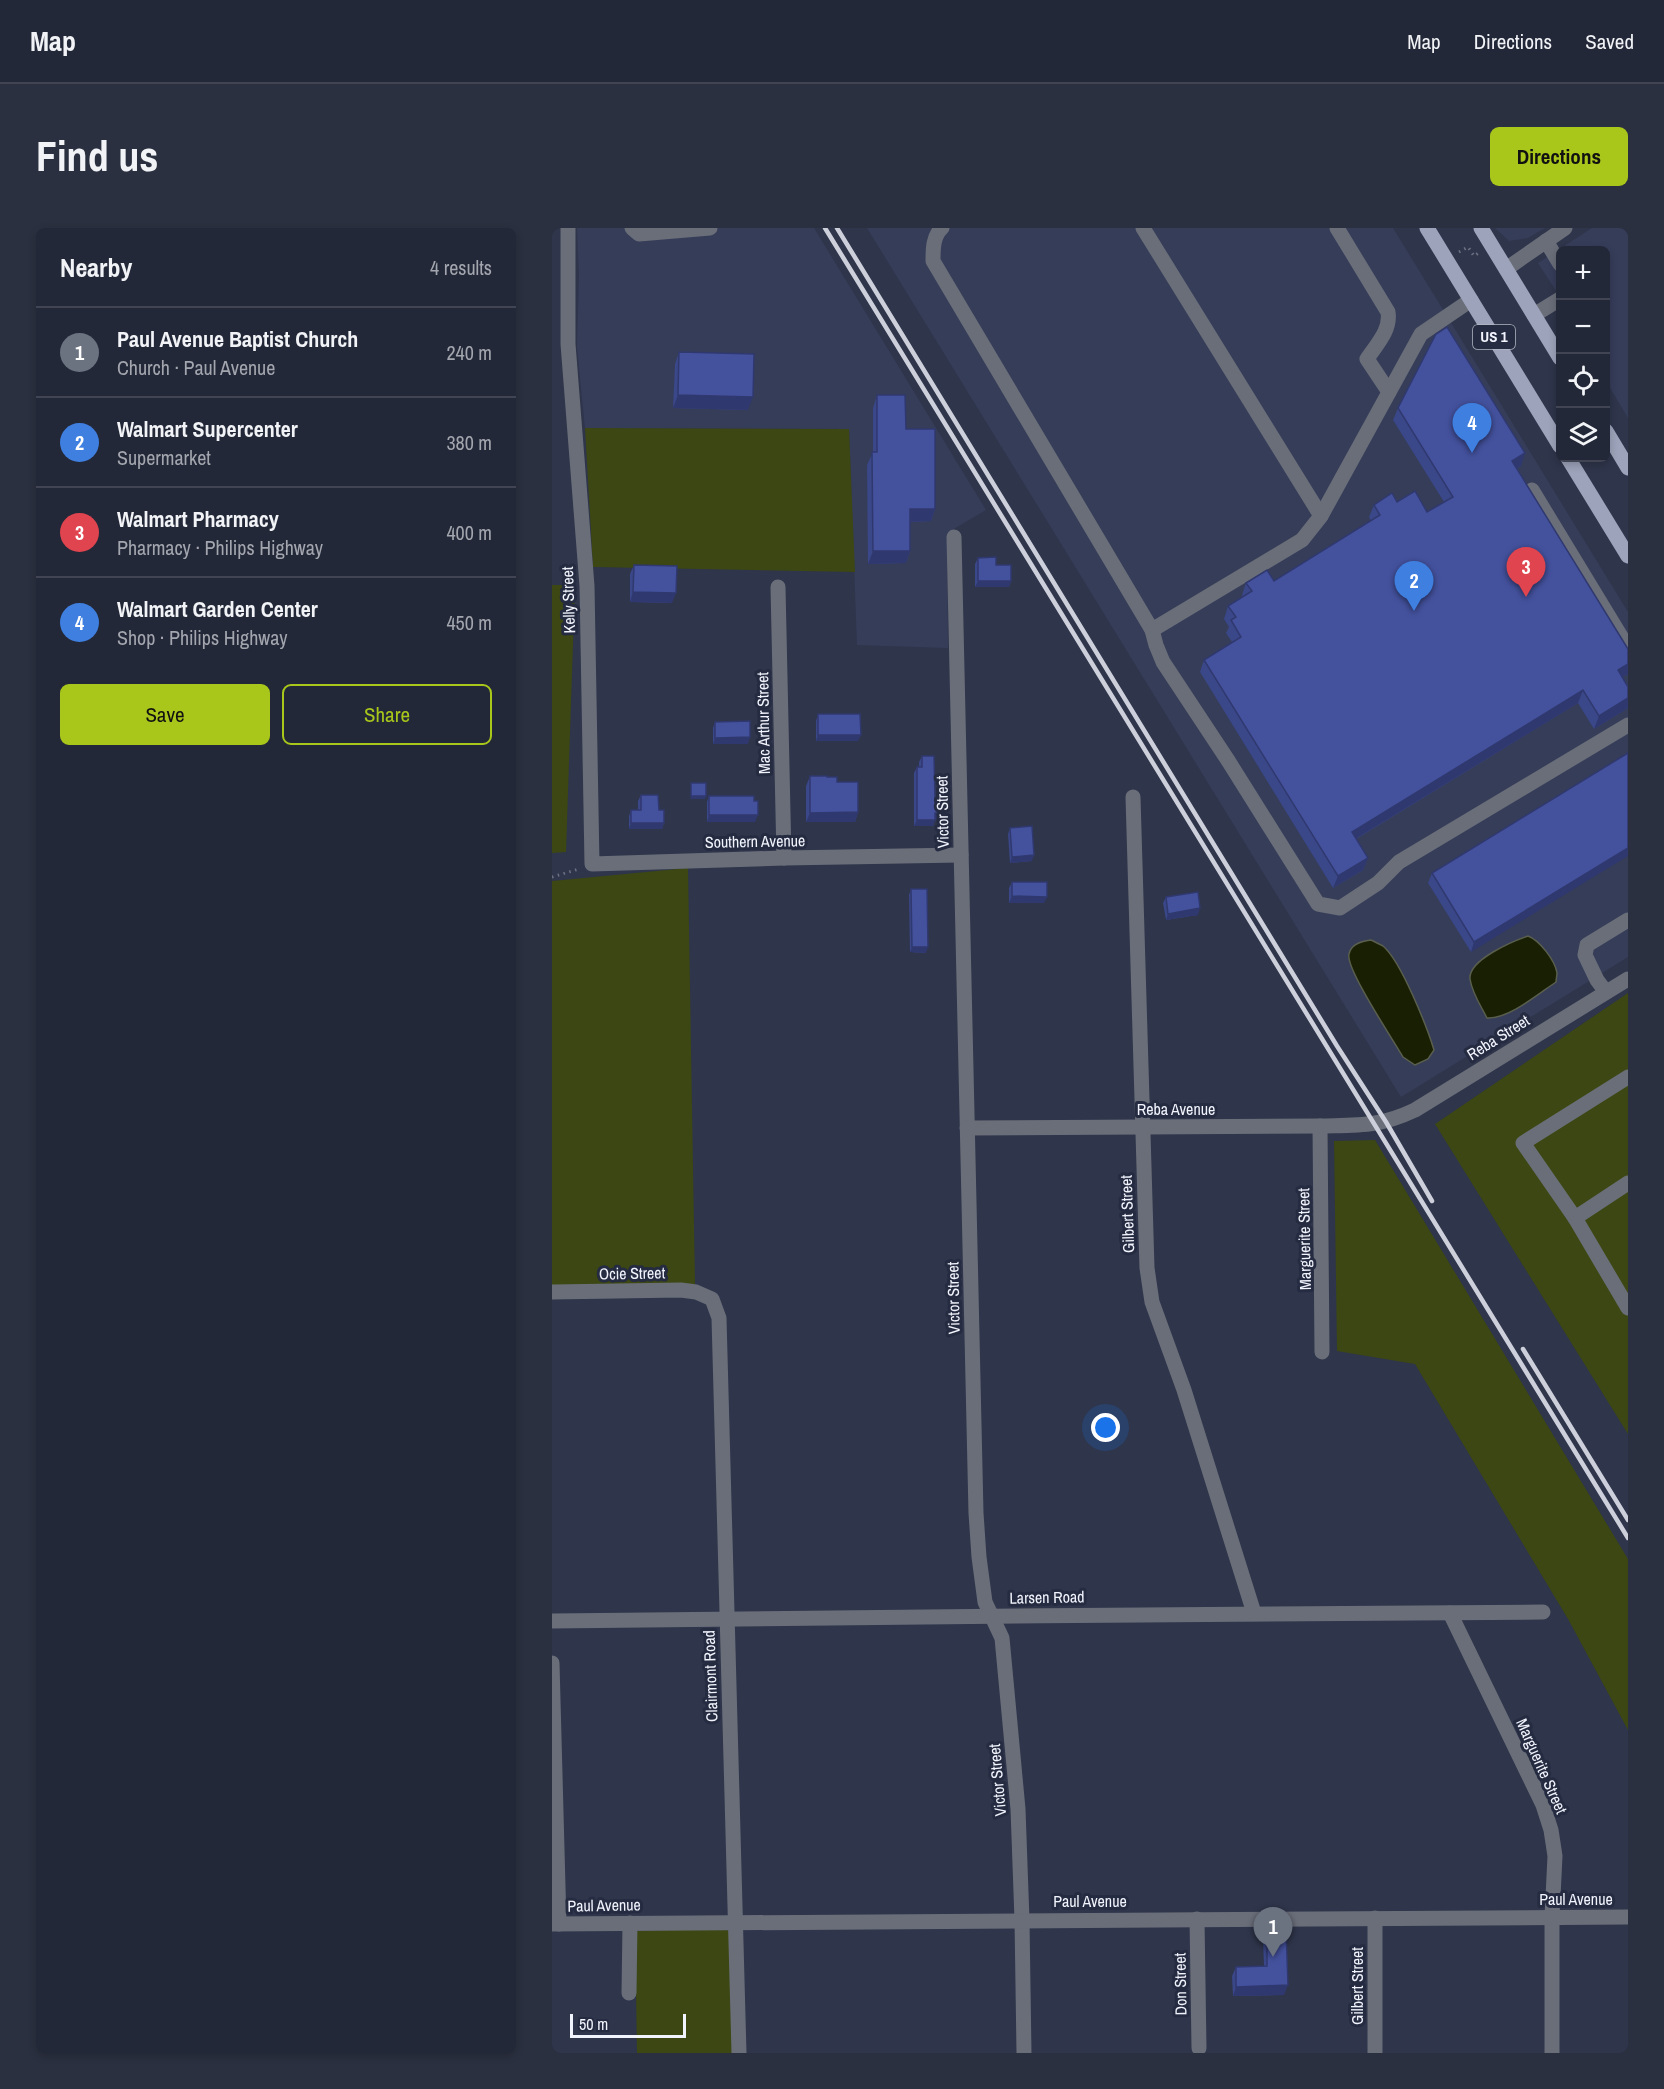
<!DOCTYPE html>
<html lang="en">
<head>
<meta charset="utf-8">
<style>
	:root { --surface:#232838; --page:#2b3040; --text:#f1f3f6; --muted:#a3a6ae; --line:#404453; --accent:#a9c71b }
	body { margin:0; font-family:"Archivo Narrow",sans-serif; background:var(--page); color:var(--text) }
	.controls { position:absolute; right:18px; top:18px; display:grid; overflow:hidden; border-radius:9px; box-shadow:0 3px 9px #0003 }
	.controls button { width:54px; height:54px; display:grid; place-items:center; padding:0; border:0; border-bottom:2px solid var(--line); background:var(--surface); color:var(--text); font:30px sans-serif }
	.scale { position:absolute; left:18px; bottom:15px; width:116px; box-sizing:border-box; padding-left:6px; border:3px solid #f2f4fd; border-top:0; font-size:16px; line-height:21px; white-space:nowrap; color:#f2f4fd; -webkit-text-stroke:4px #252b40; paint-order:stroke }
	.you { position:absolute; left:554px; top:1200px; width:21px; height:21px; margin:-15px; border:4px solid #fff; border-radius:50%; background:#1a73e8; box-shadow:0 0 0 9px #1a73e833 }
	.badge { display:grid; place-items:center; width:39px; height:39px; border-radius:50%; background:var(--accent); color:#fff; font-size:20px; font-weight:700 }
	.pin { position:absolute; translate:-50% -50px; filter:drop-shadow(0 2px 3px #0008) }
	.pin::after { content:''; position:absolute; top:32px; width:21px; height:18px; background:inherit; clip-path:polygon(0 0,100% 0,50% 100%) }
	.list { margin:0; padding:0; list-style:none }
	h2 { display:flex; justify-content:space-between; align-items:center; height:78px; margin:0; padding:0 24px; font-size:26px }
	h2 small { font-size:20px; font-weight:400; color:var(--muted) }
	.list li { display:grid; grid-template-columns:39px 1fr auto; gap:18px; align-items:center; box-sizing:border-box; height:90px; padding:0 24px; border-top:2px solid var(--line) }
	.list b { display:block; font-size:22px; white-space:nowrap }
	.list p { margin:0; font-size:20px; white-space:nowrap; color:var(--muted) }
	.list em { font-size:20px; font-style:normal; color:var(--muted) }
	.actions { display:flex; gap:12px; padding:18px 24px }
	.actions a { flex:1; padding:14px 0; border:2px solid var(--accent); border-radius:9px; text-align:center; font-size:21px; color:var(--accent) }
	.actions .main { background:var(--accent); color:#111 }
	.icon { flex:none; width:33px; height:33px; fill:none; stroke:currentColor; stroke-width:2; stroke-linecap:round; stroke-linejoin:round }
	.map { position:relative; flex:none; width:1076px; height:1825px; overflow:hidden; border-radius:9px }
	header { display:flex; align-items:center; gap:36px; box-sizing:border-box; height:84px; padding:0 30px; background:var(--surface); border-bottom:2px solid var(--line) }
	header strong { font-size:28px }
	nav { display:flex; gap:33px; margin-inline-start:auto; font-size:21px }
	.intro { display:flex; align-items:center; justify-content:space-between; box-sizing:border-box; height:144px; padding:0 36px }
	h1 { margin:0; font-size:42px }
	.button { padding:15px 27px; border-radius:9px; background:var(--accent); color:#111; font-size:21px; font-weight:700 }
	main { display:flex; gap:36px; padding:0 36px }
	aside { flex:1; background:var(--surface); border-radius:9px; box-shadow:0 3px 9px #0003 }
	.map>svg:first-child { display:block }
	.built { fill:#363d59 }
	.green { fill:#3c4713 }
	.water { fill:#191f02; stroke:#5a5f4d; stroke-width:1.5 }
	.lines { fill:none; stroke-linecap:round; stroke-linejoin:round }
	.path { stroke:#6d7183; stroke-width:3; stroke-dasharray:1.5 4.5; stroke-linecap:butt }
	.minor { stroke:#6a6e79; stroke-width:15 }
	.major { stroke:#9da3ba; stroke-width:15 }
	.rail { stroke:#cdd0db; stroke-width:4.5 }
	.wall { fill:#3a4788 }
	.shaded-wall { fill:#30396f }
	.building { fill:#44529e; stroke:#30396f; stroke-width:1.5 }
	.labels { text-anchor:middle; stroke-width:6; stroke-linejoin:round; paint-order:stroke }
	.shield { fill:#252b40; stroke:#b4b8c4; stroke-width:1.5 }
	.shield-label { font-size:15px; font-weight:bold; fill:#f2f4fd }
	.street-label { font-size:16px; fill:#f2f4fd; stroke:#252b40 }
</style>
</head>
<body>
<header>
<strong>Map</strong>
<nav><a>Map</a><a>Directions</a><a>Saved</a></nav>
</header>
<div class="intro"><h1>Find us</h1><a class="button">Directions</a></div>
<main>
<aside>
<h2>Nearby<small>4 results</small></h2>
<ul class="list">
<li><span class="badge" style="background:#6b7280">1</span><div><b>Paul Avenue Baptist Church</b><p>Church · Paul Avenue</p></div><em>240 m</em></li>
<li><span class="badge" style="background:#3f7fe0">2</span><div><b>Walmart Supercenter</b><p>Supermarket</p></div><em>380 m</em></li>
<li><span class="badge" style="background:#e0444e">3</span><div><b>Walmart Pharmacy</b><p>Pharmacy · Philips Highway</p></div><em>400 m</em></li>
<li><span class="badge" style="background:#3f7fe0">4</span><div><b>Walmart Garden Center</b><p>Shop · Philips Highway</p></div><em>450 m</em></li>
</ul>
<div class="actions"><a class="main">Save</a><a>Share</a></div>
</aside>
<div class="map">
<svg width="1076" height="1825" viewBox="0 0 1076 1825">
	<rect width="100%" height="100%" fill="#2f354b"/>
	<g class="built">
		<polygon points="25,0 262,0 434,282 395,305 396,420 305,417 297,201 33,200 25,119 27,46"/>
		<polygon points="315,0 841,0 1076,384 1076,729 849,869"/>
		<polygon points="943,0 993,0 976,10 957,13"/>
		<polygon points="1040,0 1076,0 1076,190 1054,153 1054,22 1008,22 1008,69 986,35"/>
	</g>
	<g class="green">
		<polygon points="33,200 297,201 303,344 41,339"/>
		<polygon points="0,357 23,357 14,624 0,625"/>
		<polygon points="136,640 143,1057 0,1060 0,653"/>
		<polygon points="1076,765 1076,1206 883,896"/>
		<polygon points="823,912 1076,1331 1076,1502 1016,1391 863,1136 785,1123 782,913"/>
		<polygon points="171,1700 178,1704 182,1825 85,1825 83,1703"/>
	</g>
	<g class="water">
		<path d="M976 708C987 712 1003 732 1005 745 1005 746 1004 753 1004 754 986 766 957 791 935 790 929 778 920 765 918 751 916 732 961 713 976 708Z"/>
		<path d="M819 712C823 714 827 716 831 718 849 733 875 799 882 822L876 831 863 837 851 829C842 813 793 740 797 726 799 716 810 713 819 712Z"/>
	</g>
	<g class="lines">
		<g class="path">
			<polyline points="907,24 916,19 922,28 928,24"/>
			<polyline points="0,649 27,641"/>
		</g>
		<g class="minor">
			<polyline points="16,0 16,116 35,358 40,636 232,630 409,627"/>
			<polyline points="80,0 87,6 158,0"/>
			<path d="M390 0C381 8 381 21 381 33L600 402 750 312 769 288 869 106 919 72"/>
			<polyline points="591,0 769,288"/>
			<path d="M785 0 836 84C839 102 825 116 815 131L837 164"/>
			<polyline points="994,13 1008,36"/>
			<polyline points="954,41 1013,0"/>
			<polyline points="982,87 1008,71"/>
			<polyline points="980,262 1076,420"/>
			<polyline points="402,309 424,1285 427,1329 433,1374 450,1410 466,1581 470,1692 472,1825"/>
			<polyline points="226,359 232,630"/>
			<polyline points="600,402 604,417 611,434 677,534 766,676 788,680 826,655 847,634 1076,497"/>
			<polyline points="581,569 595,1040 600,1074 632,1162 702,1385"/>
			<polyline points="1054,764 1045,752 1033,727 1035,717 1076,692"/>
			<polyline points="1076,849 971,915 1023,990 1076,1080"/>
			<polyline points="768,898 770,1124"/>
			<path d="M415 900 768 898C807 897 827 899 863 882L1076 751"/>
			<polyline points="1023,990 1076,955"/>
			<polyline points="0,1064 129,1062 144,1064 160,1071 167,1090 187,1825"/>
			<polyline points="898,1385 991,1577 999,1602 1003,1628 1000,1689 1000,1825"/>
			<path d="M0 1393C330 1389 661 1386 991 1384"/>
			<polyline points="0,1435 7,1696"/>
			<polyline points="823,1690 823,1825"/>
			<polyline points="645,1691 647,1820"/>
			<polyline points="0,1696 1076,1689"/>
			<polyline points="77,1765 78,1695"/>
		</g>
		<g class="major">
			<polyline points="875,0 1008,218"/>
			<polyline points="929,0 1008,130"/>
			<polyline points="1054,203 1076,240"/>
			<polyline points="1016,230 1076,328"/>
		</g>
		<g class="rail">
			<polyline points="273,0 1076,1310"/>
			<polyline points="285,0 785,818 834,894 880,973"/>
			<polyline points="971,1121 1076,1292"/>
		</g>
	</g>
	<g class="wall">
		<polygon points="127,124 196,182 121,180 123,136"/>
		<polygon points="325,167 354,201 383,281 379,293 358,294 358,323 354,335 316,336 315,237 321,224 321,180"/>
		<polygon points="846,180 969,238 964,241 1076,421 1076,446 1070,449 1076,459 1076,480 1042,501 1026,475 804,611 816,630 811,642 781,660 648,444 652,432 680,414 674,405 677,399 672,391 676,378 691,369 690,367 694,355 722,353 819,293 817,289 822,277 845,274 875,284 892,274 841,192"/>
		<polygon points="426,330 444,337 459,353 457,359 423,359 423,336"/>
		<polygon points="82,337 120,375 78,374 78,346"/>
		<polygon points="266,486 306,513 264,513 264,493"/>
		<polygon points="163,494 196,516 161,516 161,500"/>
		<polygon points="1076,525 919,724 876,655 880,645"/>
		<polygon points="370,528 383,572 388,585 386,591 383,591 381,598 362,598 362,545 365,539 367,539 367,534"/>
		<polygon points="258,548 275,549 285,554 306,584 303,594 254,594 254,558"/>
		<polygon points="89,567 107,582 112,595 110,601 77,601 77,588 79,582 86,582 86,573"/>
		<polygon points="157,568 202,573 203,594 155,594 155,574"/>
		<polygon points="458,600 480,633 458,635 456,606"/>
		<polygon points="460,654 492,675 457,675 457,660"/>
		<polygon points="359,661 374,725 358,724 357,667"/>
		<polygon points="614,669 646,687 614,692 611,675"/>
		<polygon points="715,1702 732,1767 681,1768 680,1748 684,1739 712,1738 711,1711"/>
	</g>
	<g class="shaded-wall">
		<polygon points="126,167 201,169 196,182 121,180"/>
		<polygon points="973,225 969,238 955,246 960,233"/>
		<polygon points="358,281 383,281 379,293 353,294"/>
		<polygon points="321,323 358,323 354,335 316,336"/>
		<polygon points="426,353 459,353 457,359 423,359"/>
		<polygon points="81,364 124,365 120,375 78,374"/>
		<polygon points="1076,436 1076,446 1061,455 1066,442"/>
		<polygon points="1031,462 1026,475 795,616 800,604"/>
		<polygon points="1076,470 1076,480 1042,501 1047,488"/>
		<polygon points="266,507 309,507 306,513 264,513"/>
		<polygon points="198,509 196,516 161,516 163,510"/>
		<polygon points="139,568 154,568 153,571 138,571"/>
		<polygon points="306,584 303,594 254,594 258,585"/>
		<polygon points="383,585 388,585 386,591 381,591"/>
		<polygon points="157,587 206,587 203,594 155,594"/>
		<polygon points="365,592 383,592 381,598 362,598"/>
		<polygon points="79,595 112,595 110,601 77,601"/>
		<polygon points="1076,620 1076,628 919,724 922,714"/>
		<polygon points="482,627 480,633 458,635 460,629"/>
		<polygon points="816,630 811,642 781,660 786,648"/>
		<polygon points="460,668 495,669 492,675 457,675"/>
		<polygon points="648,680 646,687 614,692 616,686"/>
		<polygon points="360,719 376,719 374,725 358,724"/>
		<polygon points="736,1757 732,1767 681,1768 684,1759"/>
	</g>
	<g class="building">
		<polygon points="895,99 973,225 960,233 1076,421 1076,436 1066,442 1076,459 1076,470 1047,488 1031,462 800,604 816,630 786,648 652,432 689,409 679,392 684,389 676,378 700,363 694,355 715,342 722,353 828,287 822,277 840,265 845,274 863,263 875,284 901,269 846,180 884,106"/>
		<polygon points="127,124 202,126 201,169 126,167"/>
		<polygon points="325,167 353,167 354,201 383,201 383,281 358,281 358,323 321,323 320,224 325,224"/>
		<polygon points="444,329 444,337 459,337 459,353 426,353 426,330"/>
		<polygon points="82,337 125,338 124,365 81,364"/>
		<polygon points="266,486 308,486 309,507 266,507"/>
		<polygon points="198,493 198,509 163,510 163,494"/>
		<polygon points="1076,525 1076,620 922,714 880,645"/>
		<polygon points="370,528 382,528 383,572 388,572 388,585 383,585 383,592 365,592 365,539 370,539"/>
		<polygon points="258,548 275,548 275,549 285,549 285,554 306,554 306,584 258,585"/>
		<rect x="139" y="555" width="15" height="13"/>
		<polygon points="89,567 106,567 107,582 112,582 112,595 79,595 79,582 89,582"/>
		<polygon points="157,568 202,568 202,573 206,573 206,587 157,587"/>
		<polygon points="480,598 482,627 460,629 458,600"/>
		<polygon points="460,654 495,654 495,669 460,668"/>
		<polygon points="359,661 375,661 376,719 360,719"/>
		<polygon points="646,664 648,680 616,686 614,669"/>
		<polygon points="734,1701 736,1757 684,1759 684,1739 715,1738 715,1702"/>
	</g>
	<g class="labels">
		<rect class="shield" x="921" y="97" width="42" height="24" rx="4.5"/>
		<g class="shield-label">
			<text x="942" y="114">US 1</text>
		</g>
		<g class="street-label">
			<text transform="translate(16 372) rotate(-92)" y="6">Kelly Street</text>
			<text transform="translate(211 495) rotate(-91)" y="6">Mac Arthur Street</text>
			<text transform="translate(390 584) rotate(-91)" y="6">Victor Street</text>
			<text transform="translate(203 613) rotate(-1)" y="6">Southern Avenue</text>
			<text transform="translate(946 809) rotate(-32)" y="6">Reba Street</text>
			<text x="624" y="887">Reba Avenue</text>
			<text transform="translate(575 986) rotate(-92)" y="6">Gilbert Street</text>
			<text transform="translate(752 1011) rotate(-91)" y="6">Marguerite Street</text>
			<text transform="translate(80 1045) rotate(-1)" y="6">Ocie Street</text>
			<text transform="translate(401 1070) rotate(-91)" y="6">Victor Street</text>
			<text transform="translate(495 1369) rotate(-1)" y="6">Larsen Road</text>
			<text transform="translate(158 1448) rotate(-92)" y="6">Clairmont Road</text>
			<text transform="translate(990 1538) rotate(66)" y="6">Marguerite Street</text>
			<text transform="translate(445 1552) rotate(-95)" y="6">Victor Street</text>
			<text x="1024" y="1677">Paul Avenue</text>
			<text x="538" y="1679">Paul Avenue</text>
			<text transform="translate(52 1677) rotate(-1)" y="6">Paul Avenue</text>
			<text transform="translate(628 1756) rotate(-91)" y="6">Don Street</text>
			<text transform="translate(805 1758) rotate(-90)" y="6">Gilbert Street</text>
		</g>
	</g>
</svg>
<div class="controls">
<button>+</button>
<button>−</button>
<button><svg class="icon" aria-label="locate" viewBox="0 0 24 24"><circle cx="12" cy="12" r="6"/><path d="M12 2v4M12 18v4M2 12h4M18 12h4"/></svg></button>
<button><svg class="icon" aria-label="layers" viewBox="0 0 24 24"><path d="M12 4l9 5-9 5-9-5zM3 14l9 5 9-5"/></svg></button>
</div>
<div class="scale">50 m</div>
<div class="you"></div>
<div class="pin badge" style="left:721px;top:1729px;background:#6b7280">1</div>
<div class="pin badge" style="left:862px;top:383px;background:#3f7fe0">2</div>
<div class="pin badge" style="left:974px;top:369px;background:#e0444e">3</div>
<div class="pin badge" style="left:920px;top:225px;background:#3f7fe0">4</div>
</div>
</main>
</body>
</html>
